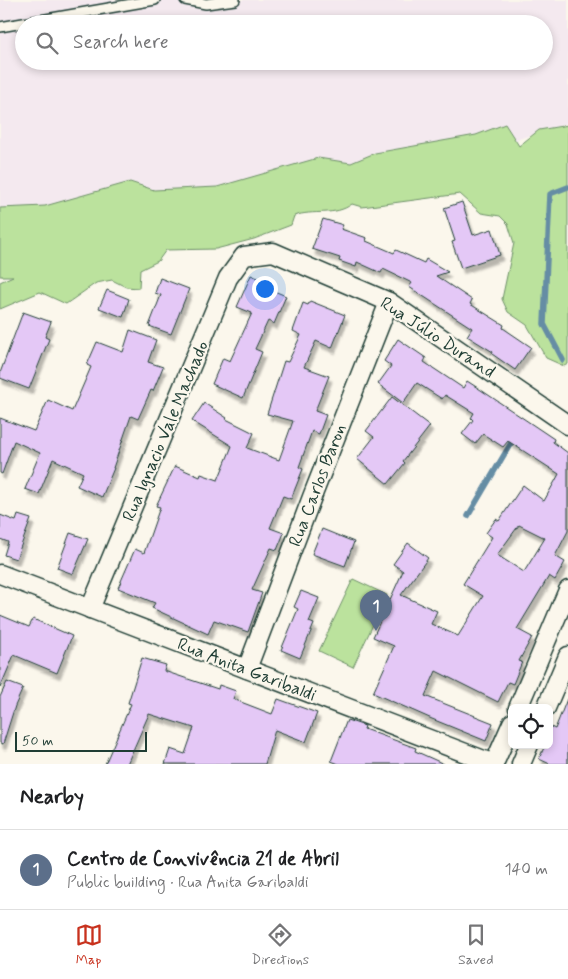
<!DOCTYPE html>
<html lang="en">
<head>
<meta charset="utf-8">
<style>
	:root { --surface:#fff; --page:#f6f6f6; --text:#202124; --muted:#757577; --line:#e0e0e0; --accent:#c8321e }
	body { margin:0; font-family:Mynerve,sans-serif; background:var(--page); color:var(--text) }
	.controls { position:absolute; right:15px; bottom:15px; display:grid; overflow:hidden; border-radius:8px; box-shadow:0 2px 8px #0003 }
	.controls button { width:45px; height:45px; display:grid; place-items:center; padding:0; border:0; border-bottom:1px solid var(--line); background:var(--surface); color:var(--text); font:25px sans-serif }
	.scale { position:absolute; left:15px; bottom:12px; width:132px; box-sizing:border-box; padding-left:5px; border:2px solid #1f3d34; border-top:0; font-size:14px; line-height:18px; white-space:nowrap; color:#1f3d34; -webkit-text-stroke:4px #fbf7ec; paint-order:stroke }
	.you { position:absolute; left:264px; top:288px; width:18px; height:18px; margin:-12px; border:4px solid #fff; border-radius:50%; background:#1a73e8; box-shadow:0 0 0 8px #1a73e833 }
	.badge { display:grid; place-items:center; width:32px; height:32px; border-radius:50%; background:var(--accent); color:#fff; font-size:16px; font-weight:700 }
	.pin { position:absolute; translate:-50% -41px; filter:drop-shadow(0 1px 2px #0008) }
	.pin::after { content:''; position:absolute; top:26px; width:18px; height:15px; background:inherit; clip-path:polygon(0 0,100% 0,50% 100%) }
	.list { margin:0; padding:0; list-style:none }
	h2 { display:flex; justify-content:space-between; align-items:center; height:65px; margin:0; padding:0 20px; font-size:21px }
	h2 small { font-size:16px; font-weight:400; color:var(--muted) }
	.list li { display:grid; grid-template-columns:32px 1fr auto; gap:15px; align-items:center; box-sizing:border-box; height:80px; padding:0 20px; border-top:1px solid var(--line) }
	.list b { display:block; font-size:19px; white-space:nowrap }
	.list p { margin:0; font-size:16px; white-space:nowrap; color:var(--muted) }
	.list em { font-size:16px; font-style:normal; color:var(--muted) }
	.icon { flex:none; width:28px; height:28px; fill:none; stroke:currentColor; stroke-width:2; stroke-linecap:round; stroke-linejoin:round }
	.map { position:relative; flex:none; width:568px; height:764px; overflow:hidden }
	.search { position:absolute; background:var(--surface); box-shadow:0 2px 8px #0003; left:15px; right:15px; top:15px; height:55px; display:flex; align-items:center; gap:12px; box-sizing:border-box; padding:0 18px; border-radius:28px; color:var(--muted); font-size:19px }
	.sheet { height:145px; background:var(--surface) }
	nav { display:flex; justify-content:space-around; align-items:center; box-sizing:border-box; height:70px; border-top:1px solid var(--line); background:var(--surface); font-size:14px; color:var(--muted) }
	nav a { display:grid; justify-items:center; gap:2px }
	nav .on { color:var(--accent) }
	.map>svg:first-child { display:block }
	.built { fill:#f4e9ef; fill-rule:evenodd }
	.green { fill:#bbe29d; stroke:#6d9068 }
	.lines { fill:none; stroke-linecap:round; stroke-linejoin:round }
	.stream { stroke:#658da4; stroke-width:5.5 }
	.building { fill:#e4c8f6; stroke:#1f3d34; fill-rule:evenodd; filter:url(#shadow) }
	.lane-casing { stroke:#1f3d34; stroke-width:12 }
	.street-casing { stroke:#1f3d34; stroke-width:21 }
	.lane { stroke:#fbf7ec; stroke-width:9 }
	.street { stroke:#fbf7ec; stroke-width:18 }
	.labels { text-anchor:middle; stroke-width:4.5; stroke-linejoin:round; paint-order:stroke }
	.street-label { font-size:18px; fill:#1f3d34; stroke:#fbf7ec }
</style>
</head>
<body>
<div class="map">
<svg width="568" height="764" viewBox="0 0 568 764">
	<defs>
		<filter id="shadow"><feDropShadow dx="3" dy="5.5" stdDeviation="1" flood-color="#0004"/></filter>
	</defs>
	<rect width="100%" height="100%" fill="#fbf7ec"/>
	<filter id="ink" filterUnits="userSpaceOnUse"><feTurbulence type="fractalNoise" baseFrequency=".02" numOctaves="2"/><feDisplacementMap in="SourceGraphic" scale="10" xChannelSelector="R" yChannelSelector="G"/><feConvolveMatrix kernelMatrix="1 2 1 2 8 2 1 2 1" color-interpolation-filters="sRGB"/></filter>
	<g filter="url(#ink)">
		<path class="built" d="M0 0H568V123L488 149 0 224ZM24 24H544V61H24Z"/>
		<g class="green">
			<path d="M505 124 519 146 539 130 568 125V364L564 366 546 358 527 325 508 312 502 299 514 243 508 224 500 216 481 213 460 194 362 207 352 204C335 217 313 209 294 216L291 225 254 239 216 249 166 250 158 261 140 270 139 288 126 287 112 280 96 283 66 304 40 292 0 309V282L13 276H0V208L45 206 130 182 154 190 217 187 318 158 351 163 375 153 476 135Z"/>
			<polygon points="353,579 387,595 353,667 319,651"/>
		</g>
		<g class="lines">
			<g class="stream">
				<polyline points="563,360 544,324 550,194 568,187"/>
				<polyline points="468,516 514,438"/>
			</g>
		</g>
		<g class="building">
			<polygon points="462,202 473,235 492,229 500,255 461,268 452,242 455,241 444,208"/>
			<polygon points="323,219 343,225 341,229 367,238 366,241 394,253 396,250 424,263 426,259 448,272 436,276 472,300 470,304 504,325 503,328 531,347 515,370 492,354 493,352 467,336 472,328 409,287 412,283 383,269 381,273 357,262 356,267 339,261 340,258 312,249"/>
			<polygon points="251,275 269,283 267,288 286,296 274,324 268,321 255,349 262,352 243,398 212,384 223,358 230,361 252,313 237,307"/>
			<polygon points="160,278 189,289 171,334 149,326 161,295 155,293"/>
			<polygon points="107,290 129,299 123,317 99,308"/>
			<polygon points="310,301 345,315 332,348 316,341 304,367 329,376 315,411 326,415 319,434 312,431 299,467 303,469 291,499 283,496 270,528 284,533 277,550 271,548 252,590 262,593 248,632 214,620 208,634 152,608 155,603 118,588 135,549 144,553 160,507 156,506 175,466 200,477 201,474 218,480 232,446 192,421 204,403 227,418 226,419 254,433 247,448 279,460 293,421 267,414 284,361 288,362 301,335 293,331 303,303 308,305"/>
			<polygon points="23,312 51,322 45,337 49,339 29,389 0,378 0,373"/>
			<polygon points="130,330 156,340 148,362 163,367 153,391 151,390 138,419 131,416 113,468 114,468 102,497 77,486 83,473 53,459 39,494 25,489 40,453 14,441 2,474 0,473 0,418 34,431 48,400 72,411 91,367 87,365 97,342 123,352"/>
			<path d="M398 339 426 358 424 362 463 388 467 381 481 390 554 439 553 442 568 453V531L555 556 565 562 555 580 549 576 517 629 532 637 519 661 522 662 513 684 508 682 498 702 436 671 425 696 493 723 486 741 432 719 373 693 394 646 373 637 403 571 393 564 408 543 428 558 401 595 437 611 431 624 458 636 483 596 463 584 492 537 486 533 496 519 499 521 523 485 544 501 559 474 508 441 503 447 483 434 475 444 462 434 473 420 471 418 474 413 445 395 442 399 417 383 403 403 378 384 391 366 384 361ZM519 525 545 538 524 572 497 555Z"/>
			<polygon points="392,397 430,426 403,461 405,463 388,484 357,459 374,437 366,431"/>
			<polygon points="0,515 16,521 18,515 31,519 16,559 4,555 8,542 0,539"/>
			<polygon points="322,529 354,542 345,566 312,554"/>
			<polygon points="70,533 88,539 73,574 57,568"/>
			<polygon points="301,591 319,598 309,622 314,624 300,658 281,650 298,609 294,607"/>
			<polygon points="0,615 29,627 33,619 72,636 57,673 14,655 0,688"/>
			<polygon points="142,658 166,665 164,671 218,689 219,685 236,691 233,699 272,714 278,699 317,713 306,742 275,730 265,764 165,764 170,749 185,754 194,728 149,714 127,764 105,764 131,704 128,703"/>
			<polygon points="7,682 23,688 15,706 3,744 0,743 0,697"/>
			<polygon points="567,699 568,764 550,764 539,759 545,745 549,745 549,726 555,729"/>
			<polygon points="347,720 365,726 364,729 416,748 415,751 444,764 339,764 331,761"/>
		</g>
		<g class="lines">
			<g class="lane-casing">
				<g id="lane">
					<polyline points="185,0 206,4 235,0"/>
					<polyline points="0,27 155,0"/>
				</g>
			</g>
			<g class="street-casing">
				<g id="street">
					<polyline points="0,574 494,764"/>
					<polyline points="90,609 228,278 244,256 273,252 389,302 568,425"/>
					<polyline points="247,669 312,497 389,302"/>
					<polyline points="518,708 568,590"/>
					<polyline points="546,708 568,656"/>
					<polyline points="494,764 512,723"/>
					<polyline points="521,764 529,745"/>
				</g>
			</g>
			<use href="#lane" class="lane"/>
			<use href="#street" class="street"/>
		</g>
	</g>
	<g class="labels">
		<g class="street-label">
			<text transform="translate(438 337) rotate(33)" y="6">Rua Júlio Durand</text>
			<text transform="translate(165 431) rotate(-67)" y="6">Rua Ignacio Vale Machado</text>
			<text transform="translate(317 485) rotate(-69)" y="6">Rua Carlos Baron</text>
			<text transform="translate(247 669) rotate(21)" y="6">Rua Anita Garibaldi</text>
		</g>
	</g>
</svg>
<div class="controls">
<button><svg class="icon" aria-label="locate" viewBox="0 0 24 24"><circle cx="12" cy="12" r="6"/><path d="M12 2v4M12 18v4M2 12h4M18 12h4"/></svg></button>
</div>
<div class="scale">50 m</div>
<div class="you"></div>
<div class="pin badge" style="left:376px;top:631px;background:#5c6f8a">1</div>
<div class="search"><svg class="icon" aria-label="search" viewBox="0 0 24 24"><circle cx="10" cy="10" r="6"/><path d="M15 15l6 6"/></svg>Search here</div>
</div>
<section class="sheet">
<h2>Nearby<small></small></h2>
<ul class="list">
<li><span class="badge" style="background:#5c6f8a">1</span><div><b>Centro de Convivência 21 de Abril</b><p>Public building · Rua Anita Garibaldi</p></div><em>140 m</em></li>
</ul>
</section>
<nav>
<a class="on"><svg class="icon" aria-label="map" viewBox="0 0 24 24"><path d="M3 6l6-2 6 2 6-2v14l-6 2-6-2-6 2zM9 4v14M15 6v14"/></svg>Map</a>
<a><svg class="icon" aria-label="directions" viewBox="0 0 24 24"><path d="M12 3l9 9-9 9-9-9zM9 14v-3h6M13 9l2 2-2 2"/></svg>Directions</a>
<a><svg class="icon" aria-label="saved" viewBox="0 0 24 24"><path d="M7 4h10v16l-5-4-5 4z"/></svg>Saved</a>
</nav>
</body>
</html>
